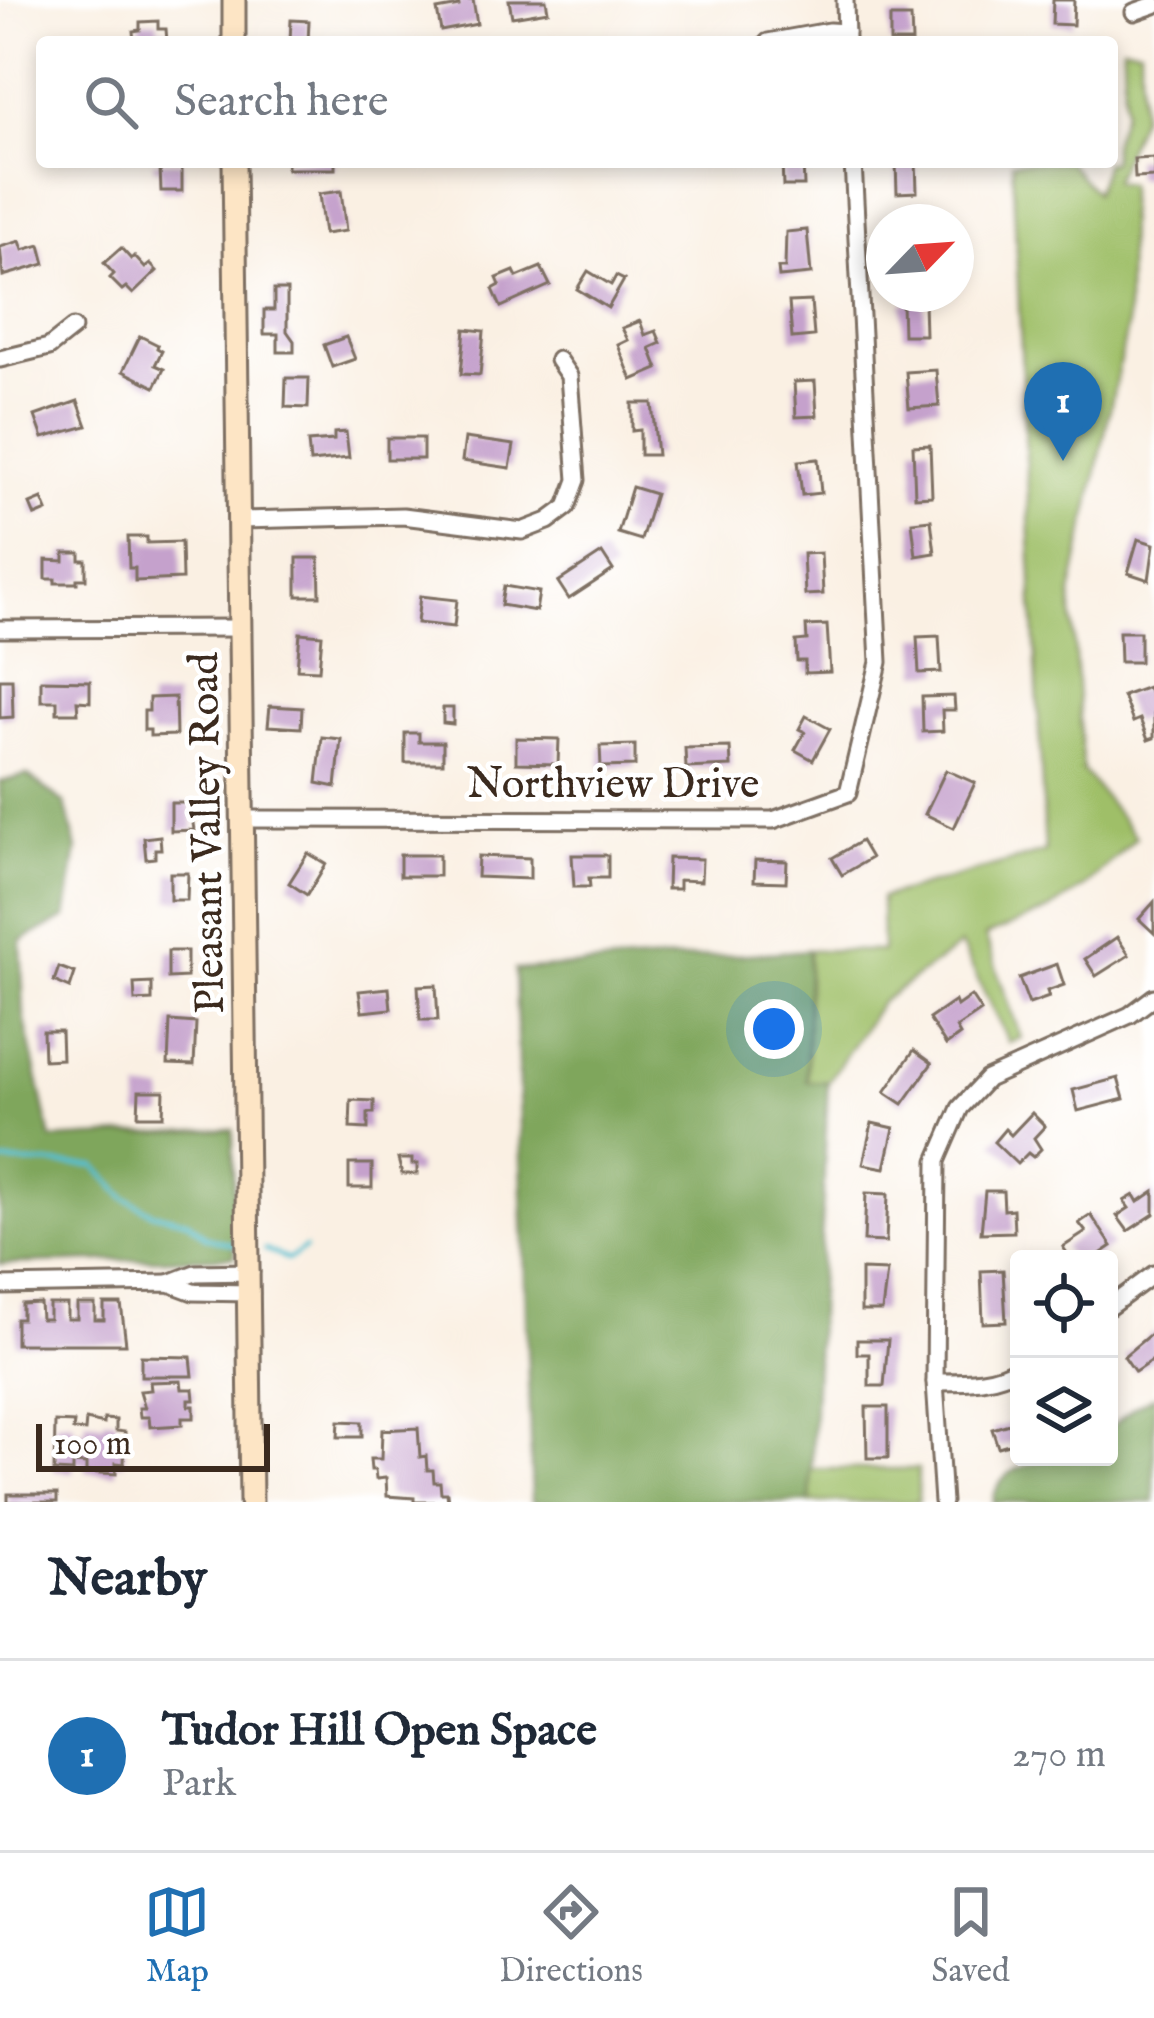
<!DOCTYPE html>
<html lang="en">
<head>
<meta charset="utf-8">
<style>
	:root { --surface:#fff; --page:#f6f6f7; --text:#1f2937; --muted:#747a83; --line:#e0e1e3; --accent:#1f6fb2 }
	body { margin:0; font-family:"IM FELL English",serif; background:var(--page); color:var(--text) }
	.controls { position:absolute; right:36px; bottom:36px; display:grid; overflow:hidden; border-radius:12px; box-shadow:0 6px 18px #0003 }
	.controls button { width:108px; height:108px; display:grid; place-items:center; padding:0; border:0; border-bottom:3px solid var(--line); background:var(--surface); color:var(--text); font:60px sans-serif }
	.compass { position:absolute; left:866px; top:204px; width:108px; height:108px; border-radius:50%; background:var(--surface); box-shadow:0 6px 18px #0003; rotate:65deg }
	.scale { position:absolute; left:36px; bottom:30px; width:234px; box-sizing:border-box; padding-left:12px; border:6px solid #3b2a1e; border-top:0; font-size:33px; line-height:42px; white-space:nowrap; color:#3b2a1e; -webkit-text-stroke:9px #fff; paint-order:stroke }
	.you { position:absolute; left:774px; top:1029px; width:42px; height:42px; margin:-30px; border:9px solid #fff; border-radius:50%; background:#1a73e8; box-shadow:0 0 0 18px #1a73e833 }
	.badge { display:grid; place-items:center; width:78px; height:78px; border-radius:50%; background:var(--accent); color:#fff; font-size:39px; font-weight:700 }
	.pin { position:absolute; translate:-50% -99px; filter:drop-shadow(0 3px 6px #0008) }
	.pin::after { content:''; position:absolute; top:63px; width:42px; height:36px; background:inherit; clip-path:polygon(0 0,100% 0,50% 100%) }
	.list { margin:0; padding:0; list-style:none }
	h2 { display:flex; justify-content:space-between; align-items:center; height:156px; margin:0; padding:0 48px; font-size:51px }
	h2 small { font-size:39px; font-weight:400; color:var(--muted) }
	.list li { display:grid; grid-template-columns:78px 1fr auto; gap:36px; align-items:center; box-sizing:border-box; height:192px; padding:0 48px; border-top:3px solid var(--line) }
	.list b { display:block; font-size:45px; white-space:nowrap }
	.list p { margin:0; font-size:39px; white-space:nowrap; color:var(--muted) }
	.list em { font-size:39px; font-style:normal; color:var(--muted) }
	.icon { flex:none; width:66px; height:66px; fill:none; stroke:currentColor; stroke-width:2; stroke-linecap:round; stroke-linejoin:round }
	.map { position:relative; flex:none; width:1154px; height:1502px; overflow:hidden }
	.search { position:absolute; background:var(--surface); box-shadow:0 6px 18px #0003; left:36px; right:36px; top:36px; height:132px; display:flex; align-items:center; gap:30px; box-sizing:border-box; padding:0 42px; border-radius:12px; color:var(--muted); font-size:45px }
	.sheet { height:348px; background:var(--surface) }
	nav { display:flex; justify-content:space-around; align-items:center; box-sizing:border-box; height:168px; border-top:3px solid var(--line); background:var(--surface); font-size:33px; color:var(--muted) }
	nav a { display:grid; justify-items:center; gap:6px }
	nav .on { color:var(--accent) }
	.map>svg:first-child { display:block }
	.green { fill:#9fbf68; stroke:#6d7443; stroke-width:3 }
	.forest { fill:#7fa65c; stroke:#5d683d; stroke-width:3 }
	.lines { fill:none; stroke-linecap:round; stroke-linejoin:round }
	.stream { stroke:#54bfcf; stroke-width:4.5 }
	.building { fill:#c5a1cc }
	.minor-casing { stroke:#7e6f63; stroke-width:21 }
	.secondary-casing { stroke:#7e6f63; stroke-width:27 }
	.minor { stroke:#fff; stroke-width:15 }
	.secondary { stroke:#fde5c5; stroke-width:21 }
	.labels { text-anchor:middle; stroke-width:9; stroke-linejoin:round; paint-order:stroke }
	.street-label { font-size:42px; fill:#3b2a1e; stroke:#fff }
</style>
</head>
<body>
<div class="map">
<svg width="1154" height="1502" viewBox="0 0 1154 1502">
	<rect width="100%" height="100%" fill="#fff"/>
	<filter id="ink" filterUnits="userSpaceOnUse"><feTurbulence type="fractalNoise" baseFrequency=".00833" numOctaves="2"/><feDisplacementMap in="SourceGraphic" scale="24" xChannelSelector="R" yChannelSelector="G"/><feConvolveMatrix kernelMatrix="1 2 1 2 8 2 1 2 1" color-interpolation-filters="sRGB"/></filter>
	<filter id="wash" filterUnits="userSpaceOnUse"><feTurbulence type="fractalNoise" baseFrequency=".004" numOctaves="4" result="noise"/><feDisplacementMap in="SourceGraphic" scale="48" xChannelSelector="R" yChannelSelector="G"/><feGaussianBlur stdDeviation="2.7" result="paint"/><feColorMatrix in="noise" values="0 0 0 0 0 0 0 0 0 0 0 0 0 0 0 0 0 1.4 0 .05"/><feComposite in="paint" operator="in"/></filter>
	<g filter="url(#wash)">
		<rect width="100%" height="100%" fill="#faf0e3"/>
		<g class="green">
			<polygon points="1123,46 1140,48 1141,114 1113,182 1128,184 1127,327 1071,595 1083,771 1136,837 1086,886 1048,911 985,936 1021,1038 1009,1043 961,945 881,1002 828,1082 807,1082 808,950 882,951 881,898 1045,852 1012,162 1068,162 1095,193 1105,162 1112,162 1112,143 1124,110"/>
			<rect x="810" y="1469" width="108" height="33"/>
		</g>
		<g class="forest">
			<polygon points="27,775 65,804 77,849 66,918 21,941 24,1016 51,1139 233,1129 234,1257 0,1264 0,782"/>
			<polygon points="808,950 807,1081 828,1082 810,1502 532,1502 515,970"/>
			<path d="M1154 1396V1502H993C998 1454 1074 1457 1109 1457V1429L1134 1407Z"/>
		</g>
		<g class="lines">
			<g class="stream">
				<polyline points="0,1162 96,1166 125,1198 153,1213 188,1221 206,1237 237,1245"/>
				<polyline points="265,1249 288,1260 305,1248"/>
			</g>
		</g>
		<g id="blocks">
			<g class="building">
				<polygon points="458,0 473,0 477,24 441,31 437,10 459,6"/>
				<polygon points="509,0 546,0 548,11 512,17"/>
				<polygon points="1053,0 1074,0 1073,25 1052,24"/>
				<polygon points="890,17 911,17 912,42 890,42"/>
				<polygon points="291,20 309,21 308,42 290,42"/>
				<polygon points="158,21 158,29 166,29 167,42 134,42 133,31 140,30 140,22"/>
				<polygon points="1154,158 1154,177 1135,178 1134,159"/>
				<polygon points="153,162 182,162 182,191 161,191 160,168 154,169"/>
				<rect x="287" y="162" width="48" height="7"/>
				<polygon points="782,162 803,162 804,186 783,186"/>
				<polygon points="896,162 916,162 917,192 897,193"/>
				<polygon points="341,191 346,231 324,234 319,194"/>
				<polygon points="807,230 811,274 779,277 778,268 785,268 786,232"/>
				<polygon points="20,241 23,250 40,245 45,264 3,276 0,247"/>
				<polygon points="121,248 131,259 134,256 145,268 150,264 157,271 133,294 126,287 122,290 110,278 114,274 104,263"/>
				<polygon points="541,267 550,285 501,307 493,289 500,285 497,278 514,271 517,277"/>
				<polygon points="588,271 611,285 616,276 624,280 608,308 577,289"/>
				<polygon points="274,290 287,290 287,331 294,341 294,352 278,352 278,334 264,334 264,310 274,310"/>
				<polygon points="811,301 814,336 792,338 789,302"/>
				<polygon points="924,302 925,335 903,335 902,303"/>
				<polygon points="640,321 645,335 656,331 661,343 650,348 658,369 632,380 618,345 628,340 622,328"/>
				<polygon points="465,329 484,331 480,375 461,374"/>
				<polygon points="140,336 158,345 157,348 162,351 155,365 164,369 155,387 123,371"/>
				<polygon points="346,337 355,359 332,367 324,345"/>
				<polygon points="936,370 939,406 909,408 906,372"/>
				<polygon points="286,378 309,378 308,408 285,407"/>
				<polygon points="815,381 817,416 796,417 794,382"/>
				<polygon points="78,401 87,426 43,438 35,416"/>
				<polygon points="632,403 652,403 657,455 640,455 640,430 632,431"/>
				<polygon points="346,432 349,458 310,462 308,442 334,440 334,433"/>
				<rect x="387" y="438" width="36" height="21"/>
				<polygon points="465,438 514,445 510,468 462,461"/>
				<polygon points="930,445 932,496 915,497 913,446"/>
				<polygon points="818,459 821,493 802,495 798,461"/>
				<polygon points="632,487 655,494 641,540 618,533"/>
				<polygon points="42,499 47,511 35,516 30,504"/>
				<polygon points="931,520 935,553 916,556 912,522"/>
				<polygon points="128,537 147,537 147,543 181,542 182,579 135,581 135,568 129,568"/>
				<polygon points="1138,539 1154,544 1149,580 1128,573"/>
				<polygon points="64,553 80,553 80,560 86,560 86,579 77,579 77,583 55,583 55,579 46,579 46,560 64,561"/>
				<polygon points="602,553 613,570 569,599 558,582"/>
				<polygon points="821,553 823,594 805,595 803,554"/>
				<polygon points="297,558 319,558 320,596 297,596"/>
				<polygon points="504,586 539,592 536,611 501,605"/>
				<polygon points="420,596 457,600 454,627 417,623"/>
				<polygon points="827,625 830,672 805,673 805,661 797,661 796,641 807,640 806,626"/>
				<polygon points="1119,632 1140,632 1140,662 1120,662"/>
				<polygon points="300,633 322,635 319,670 297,669"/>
				<polygon points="939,636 941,672 919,673 917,637"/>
				<polygon points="0,679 12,679 13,717 0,718"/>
				<polygon points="41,680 90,681 90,702 77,701 78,713 57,713 57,701 41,701"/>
				<polygon points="1148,687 1154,703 1154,738 1148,740 1140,719 1133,722 1123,696"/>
				<polygon points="954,696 955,710 942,710 943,731 923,732 922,697"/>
				<polygon points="175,697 176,735 150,736 150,730 144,730 144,711 149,711 149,698"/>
				<polygon points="270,706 302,708 301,728 268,726"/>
				<polygon points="443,708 453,708 453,724 443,723"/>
				<polygon points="806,716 830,729 813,760 795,750 805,732 799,729"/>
				<polygon points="405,733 419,733 419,742 443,742 443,763 405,763"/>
				<polygon points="322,737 341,739 336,787 317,783"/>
				<polygon points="516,738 559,739 558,764 516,763"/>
				<polygon points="635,745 635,766 601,767 600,746"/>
				<polygon points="730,747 731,766 686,768 685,748"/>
				<polygon points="946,770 975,783 954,828 925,814"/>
				<polygon points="171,803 190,803 194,830 171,831"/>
				<polygon points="160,836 161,849 155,849 155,858 146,859 144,838"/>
				<polygon points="861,841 871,858 842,875 832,858"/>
				<polygon points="308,853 326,864 307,895 289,883"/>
				<rect x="400" y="855" width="39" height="21"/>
				<polygon points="572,855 608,855 608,878 589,878 590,887 574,887"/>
				<polygon points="478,856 530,858 530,879 477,877"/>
				<polygon points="668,858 702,859 701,881 679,880 679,889 667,889"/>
				<polygon points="755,860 787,861 786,882 754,881"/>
				<polygon points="170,873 188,873 187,900 170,900"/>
				<polygon points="1154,902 1154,933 1139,919"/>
				<polygon points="1117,937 1129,955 1096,976 1085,959"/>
				<polygon points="168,951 187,951 187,977 168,978"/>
				<polygon points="1057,964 1064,985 1047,991 1049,997 1029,1004 1019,978"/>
				<polygon points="59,967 75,973 70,988 54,981"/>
				<polygon points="152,983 152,1000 135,1001 134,984"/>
				<polygon points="436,985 438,1020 420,1020 418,986"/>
				<polygon points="389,988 391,1009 362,1012 359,991"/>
				<polygon points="971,996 981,1011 956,1028 960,1035 946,1045 929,1019 955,1001 957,1006"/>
				<polygon points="170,1021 196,1023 194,1065 168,1064"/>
				<polygon points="43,1031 61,1031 62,1059 44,1060"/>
				<polygon points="914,1050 932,1063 903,1104 885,1092"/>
				<polygon points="1118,1078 1124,1099 1078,1111 1073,1090"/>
				<polygon points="139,1091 164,1091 163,1116 138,1116"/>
				<polygon points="351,1100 374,1101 374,1113 368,1113 368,1129 350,1128"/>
				<polygon points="1032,1113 1045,1126 1034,1138 1041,1149 1033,1157 1028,1153 1017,1164 994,1142 1005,1129 1011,1135"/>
				<polygon points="872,1123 894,1128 885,1168 863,1164"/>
				<polygon points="398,1159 412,1159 412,1164 417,1164 417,1174 402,1174"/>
				<rect x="349" y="1164" width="23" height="24"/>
				<polygon points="985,1191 1003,1191 1004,1210 1013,1209 1014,1232 981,1233"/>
				<polygon points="1154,1191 1154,1214 1128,1231 1117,1216 1129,1208 1124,1201 1134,1195 1138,1202"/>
				<polygon points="866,1193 888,1194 886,1242 864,1241"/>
				<polygon points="1091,1215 1112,1246 1093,1259 1090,1255 1071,1259 1063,1247 1086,1232 1079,1223"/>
				<polygon points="861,1270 887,1271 882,1311 861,1311"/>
				<polygon points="1003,1270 1006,1322 983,1323 981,1271"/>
				<polygon points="40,1303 41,1319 49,1319 49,1304 67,1304 67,1319 77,1319 77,1304 95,1304 95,1320 104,1320 104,1304 121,1304 126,1344 16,1344 16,1319 22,1319 22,1304"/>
				<polygon points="1154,1331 1154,1359 1135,1372 1124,1356"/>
				<polygon points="857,1340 888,1340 884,1386 869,1386 869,1354 857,1354"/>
				<polygon points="141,1356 191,1357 193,1376 141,1376"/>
				<polygon points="181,1381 182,1389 193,1389 194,1400 189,1400 189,1406 194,1406 194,1418 182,1418 182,1425 150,1427 149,1417 140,1417 139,1408 145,1408 140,1391 151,1390 150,1382"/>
				<polygon points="866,1407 888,1407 888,1458 867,1458"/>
				<polygon points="104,1419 116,1420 116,1431 125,1432 124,1464 116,1463 116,1474 86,1472 86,1464 73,1463 73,1472 54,1471 55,1422 74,1423 73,1430 85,1431 86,1420 104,1424"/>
				<polygon points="339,1421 362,1422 362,1437 338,1437"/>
				<polygon points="1019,1421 1019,1441 998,1447 992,1429"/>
				<polygon points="418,1428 420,1457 426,1456 427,1470 433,1470 434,1482 440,1482 441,1493 447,1493 448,1502 414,1502 414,1498 387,1496 386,1478 376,1479 375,1470 371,1470 370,1459 381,1459 382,1430"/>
				<rect x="8" y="1494" width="49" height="8"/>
			</g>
		</g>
	</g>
	<g filter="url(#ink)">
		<use href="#blocks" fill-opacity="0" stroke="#7e6f63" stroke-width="3"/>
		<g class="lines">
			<g class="minor-casing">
				<g id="minor">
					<polyline points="845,0 846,39"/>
					<polyline points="1134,12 1154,5"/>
					<polyline points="768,42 829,31 846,32"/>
					<polyline points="0,359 49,347 73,328"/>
					<polyline points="240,520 403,516 522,531 548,521 567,507 577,480 569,376 558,360"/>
					<polyline points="0,629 240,628"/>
					<polyline points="243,819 773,820 848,793 879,662 853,162"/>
					<polyline points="169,1283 195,1273 251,1272"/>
					<polyline points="0,1286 169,1283 193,1292 251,1293"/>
					<polyline points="1109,1307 1154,1274"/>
					<path d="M935 1382C964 1382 994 1383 1019 1367"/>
					<polyline points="943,1502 935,1382 937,1161 960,1108 987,1079 1130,1015 1154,997"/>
				</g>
			</g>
			<g class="secondary-casing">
				<g id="secondary">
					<polyline points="234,0 234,42"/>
					<polyline points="234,162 251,1502"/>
				</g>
			</g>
			<use href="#minor" class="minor"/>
			<use href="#secondary" class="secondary"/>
		</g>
	</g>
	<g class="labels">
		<g class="street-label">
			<text x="613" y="797">Northview Drive</text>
			<text transform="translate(205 833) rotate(-91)" y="15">Pleasant Valley Road</text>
		</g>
	</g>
</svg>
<div class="controls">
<button><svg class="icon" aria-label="locate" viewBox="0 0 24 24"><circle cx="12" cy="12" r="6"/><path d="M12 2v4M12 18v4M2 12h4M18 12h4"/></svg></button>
<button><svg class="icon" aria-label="layers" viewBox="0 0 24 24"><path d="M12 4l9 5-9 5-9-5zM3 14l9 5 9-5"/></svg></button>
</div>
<svg class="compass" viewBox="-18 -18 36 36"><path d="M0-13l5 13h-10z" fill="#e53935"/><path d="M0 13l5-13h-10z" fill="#747a83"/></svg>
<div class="scale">100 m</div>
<div class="you"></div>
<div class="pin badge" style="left:1063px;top:461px">1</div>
<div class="search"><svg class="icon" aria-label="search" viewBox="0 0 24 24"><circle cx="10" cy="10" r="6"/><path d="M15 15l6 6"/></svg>Search here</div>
</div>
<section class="sheet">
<h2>Nearby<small></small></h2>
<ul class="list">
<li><span class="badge">1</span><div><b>Tudor Hill Open Space</b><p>Park</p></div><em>270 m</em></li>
</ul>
</section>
<nav>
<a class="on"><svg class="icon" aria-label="map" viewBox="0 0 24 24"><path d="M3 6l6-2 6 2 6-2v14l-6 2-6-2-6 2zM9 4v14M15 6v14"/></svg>Map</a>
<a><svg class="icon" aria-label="directions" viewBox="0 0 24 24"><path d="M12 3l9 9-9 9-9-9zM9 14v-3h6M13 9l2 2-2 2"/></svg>Directions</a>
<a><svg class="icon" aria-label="saved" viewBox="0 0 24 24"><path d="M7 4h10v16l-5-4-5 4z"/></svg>Saved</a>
</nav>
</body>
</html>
